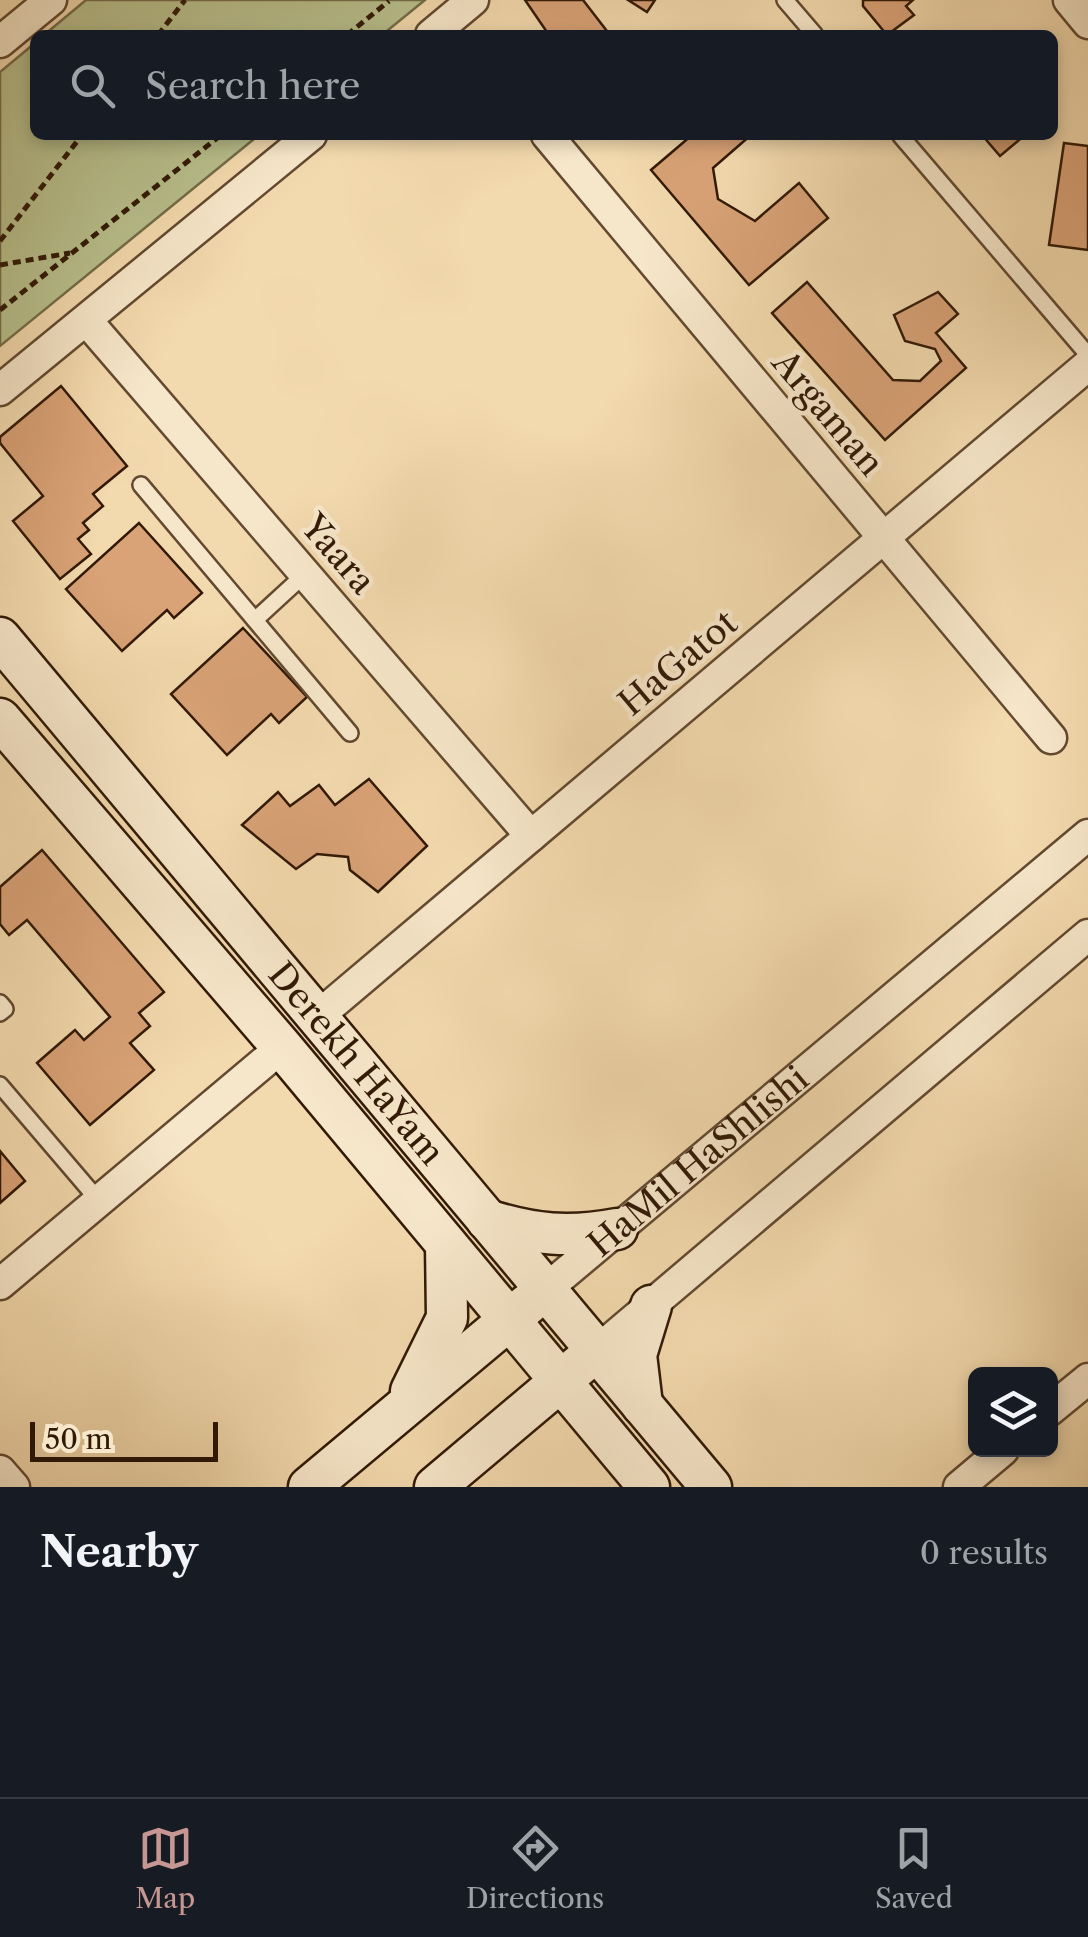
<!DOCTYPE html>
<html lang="en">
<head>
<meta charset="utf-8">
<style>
	:root { --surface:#171b24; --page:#20242c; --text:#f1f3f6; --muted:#9ea1a6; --line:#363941; --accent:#c59692 }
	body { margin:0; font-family:"Libre Caslon Text",serif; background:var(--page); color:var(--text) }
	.controls { position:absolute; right:30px; bottom:30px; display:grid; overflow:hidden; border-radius:15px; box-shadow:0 5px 15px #0003 }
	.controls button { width:90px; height:90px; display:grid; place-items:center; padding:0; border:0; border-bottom:2px solid var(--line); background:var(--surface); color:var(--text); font:50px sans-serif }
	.scale { position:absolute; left:30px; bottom:25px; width:188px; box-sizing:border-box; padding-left:10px; border:5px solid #311906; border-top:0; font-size:28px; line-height:35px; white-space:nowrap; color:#311906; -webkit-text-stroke:8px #f7e7ca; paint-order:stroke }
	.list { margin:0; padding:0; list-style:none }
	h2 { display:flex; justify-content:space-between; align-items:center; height:130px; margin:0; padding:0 40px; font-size:42px }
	h2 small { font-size:32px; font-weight:400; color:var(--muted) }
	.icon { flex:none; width:55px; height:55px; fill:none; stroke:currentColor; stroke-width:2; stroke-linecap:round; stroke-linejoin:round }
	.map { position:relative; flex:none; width:1088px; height:1487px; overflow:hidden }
	.search { position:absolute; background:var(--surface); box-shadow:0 5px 15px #0003; left:30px; right:30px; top:30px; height:110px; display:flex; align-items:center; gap:25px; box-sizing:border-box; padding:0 35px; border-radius:15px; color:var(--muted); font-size:38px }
	.sheet { height:310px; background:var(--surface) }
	nav { display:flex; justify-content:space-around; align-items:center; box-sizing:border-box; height:140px; border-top:2px solid var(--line); background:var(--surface); font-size:28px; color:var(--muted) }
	nav a { display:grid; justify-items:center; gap:5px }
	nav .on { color:var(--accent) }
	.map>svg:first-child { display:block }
	.green { fill:#b8c08d; stroke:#746c4a; stroke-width:2.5 }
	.building { fill:#d9a277; stroke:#311906; stroke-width:2.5 }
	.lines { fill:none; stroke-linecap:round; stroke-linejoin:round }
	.lane-casing { stroke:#624930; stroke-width:20 }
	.street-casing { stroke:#624930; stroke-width:35 }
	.secondary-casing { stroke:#311906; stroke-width:45 }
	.path { stroke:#311906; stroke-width:5; stroke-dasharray:8 5; stroke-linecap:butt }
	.lane { stroke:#f7e7ca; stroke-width:15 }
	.street { stroke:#f7e7ca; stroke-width:30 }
	.secondary { stroke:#f7e7ca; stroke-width:40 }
	.labels { text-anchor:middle; stroke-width:9; stroke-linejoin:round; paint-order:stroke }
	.street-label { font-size:35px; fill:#311906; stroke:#f7e7ca }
</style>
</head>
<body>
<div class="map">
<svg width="1088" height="1487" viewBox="0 0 1088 1487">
	<rect width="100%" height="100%" fill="#f3daae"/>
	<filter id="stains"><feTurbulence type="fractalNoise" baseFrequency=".002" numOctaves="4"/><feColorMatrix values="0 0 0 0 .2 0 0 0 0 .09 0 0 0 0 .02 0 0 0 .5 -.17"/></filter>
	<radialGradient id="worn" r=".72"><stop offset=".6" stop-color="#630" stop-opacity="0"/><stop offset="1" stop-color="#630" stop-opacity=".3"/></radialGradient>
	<g class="green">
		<polygon points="86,0 425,0 382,35 44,35"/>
		<polygon points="35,43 35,135 259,135 0,346 0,72"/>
	</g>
	<g class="building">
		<polygon points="525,0 583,0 610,35 549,35"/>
		<polygon points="628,0 655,0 647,12"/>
		<polygon points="863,0 913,0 906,6 914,15 887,35 863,6"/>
		<polygon points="692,135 751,135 713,168 718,199 755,221 799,183 828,218 749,285 651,170"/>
		<polygon points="982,135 1025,135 1000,156"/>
		<polygon points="1064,143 1088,146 1088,250 1049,245"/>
		<polygon points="807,282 893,380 920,381 941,361 935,349 905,341 894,315 938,292 958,314 936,333 966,368 885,440 772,313"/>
		<polygon points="61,386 127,466 93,494 103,506 83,523 89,530 78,539 91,554 60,579 13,521 43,496 0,443 0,437"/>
		<polygon points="139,523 202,593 174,618 167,610 122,651 66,589"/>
		<polygon points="243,628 307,697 279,723 271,714 227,755 171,694"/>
		<polygon points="369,779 427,846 378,892 350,870 348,857 317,854 296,869 242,825 278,792 290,806 319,785 335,805"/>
		<polygon points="42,850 164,992 139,1013 150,1026 130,1043 154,1070 90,1125 37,1063 75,1030 84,1040 110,1017 27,920 9,935 0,924 0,887"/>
		<polygon points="0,1151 25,1181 0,1203"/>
	</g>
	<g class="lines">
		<g class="lane-casing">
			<g id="lane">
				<polyline points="785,0 815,35"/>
				<polyline points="900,135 1088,355"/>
				<polyline points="141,485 350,733"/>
				<polyline points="255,620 305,574"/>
				<polyline points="0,1003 5,1009 0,1013"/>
				<polyline points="0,1085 99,1201"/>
			</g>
		</g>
		<g class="street-casing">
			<g id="street">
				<polyline points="1069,0 1088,23"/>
				<polyline points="431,35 473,0"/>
				<polyline points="0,42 51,0"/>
				<polyline points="547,135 1051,738"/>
				<polyline points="87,321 531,836"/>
				<polyline points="0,390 311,135"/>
				<polyline points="317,1017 1088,365"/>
				<polyline points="0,1284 282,1047"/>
				<path id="s1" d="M545 1290 1088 835"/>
				<polyline points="597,1351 1088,935"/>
				<polyline points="1050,1410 1088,1379"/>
				<polyline points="0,1471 14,1487"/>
				<polyline points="959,1487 1003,1450"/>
			</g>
		</g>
		<g class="secondary-casing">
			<g id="secondary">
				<path id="s2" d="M0 638 711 1487"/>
				<polyline points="0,719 282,1047 649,1487"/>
				<path d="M487 1220C534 1235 569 1238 617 1229"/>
				<polyline points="411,1391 447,1318 446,1244"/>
				<polyline points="642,1405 636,1355 651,1306"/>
				<polyline points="309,1487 528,1304"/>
				<polyline points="435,1487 582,1363"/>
			</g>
		</g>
		<g class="path">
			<polyline points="158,35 185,0"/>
			<polyline points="347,35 389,1"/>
			<polyline points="0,241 82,135"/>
			<polyline points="0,265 70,253"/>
			<polyline points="0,310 221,135"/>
		</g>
		<use href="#lane" class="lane"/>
		<use href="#street" class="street"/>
		<use href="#secondary" class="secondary"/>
	</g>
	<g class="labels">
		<g class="street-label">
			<text transform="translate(828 413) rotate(50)" y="12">Argaman</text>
			<text transform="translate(338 554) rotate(49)" y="12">Yaara</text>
			<text transform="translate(678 663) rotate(-40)" y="12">HaGatot</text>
			<text dy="12" stroke="none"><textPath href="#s2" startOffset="555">Derekh HaYam</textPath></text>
			<text dy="12" stroke="none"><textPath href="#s1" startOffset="200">HaMil HaShlishi</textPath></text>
		</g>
	</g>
	<rect width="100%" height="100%" filter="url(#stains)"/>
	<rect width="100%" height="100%" fill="url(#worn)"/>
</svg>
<div class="controls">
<button><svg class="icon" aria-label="layers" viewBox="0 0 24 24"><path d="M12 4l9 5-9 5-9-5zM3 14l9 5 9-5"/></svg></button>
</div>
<div class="scale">50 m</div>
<div class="search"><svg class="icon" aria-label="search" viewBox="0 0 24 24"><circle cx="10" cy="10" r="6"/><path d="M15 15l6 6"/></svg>Search here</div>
</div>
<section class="sheet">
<h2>Nearby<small>0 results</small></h2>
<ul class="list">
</ul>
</section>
<nav>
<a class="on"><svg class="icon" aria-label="map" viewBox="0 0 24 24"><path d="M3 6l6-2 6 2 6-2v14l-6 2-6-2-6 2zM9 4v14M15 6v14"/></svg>Map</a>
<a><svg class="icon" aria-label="directions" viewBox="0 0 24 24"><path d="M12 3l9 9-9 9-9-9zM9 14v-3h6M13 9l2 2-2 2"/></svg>Directions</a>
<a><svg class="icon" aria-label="saved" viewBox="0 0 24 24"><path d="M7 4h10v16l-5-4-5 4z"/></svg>Saved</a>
</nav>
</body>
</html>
